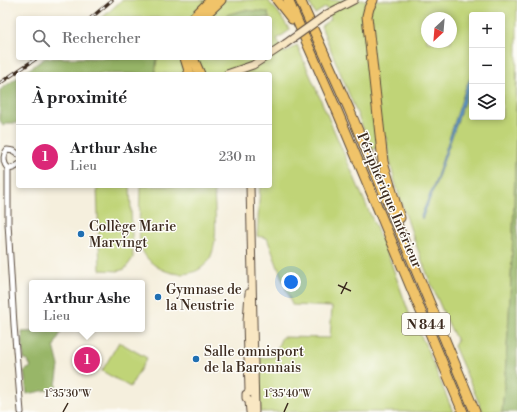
<!DOCTYPE html>
<html lang="fr">
<head>
<meta charset="utf-8">
<style>
	:root { --surface:#fff; --page:#f2f2f2; --text:#202124; --muted:#757577; --line:#e0e0e0; --accent:#db2777 }
	body { margin:0; font-family:"Libre Bodoni",serif; background:var(--page); color:var(--text) }
	.controls { position:absolute; right:12px; top:12px; display:grid; overflow:hidden; border-radius:4px; box-shadow:0 2px 6px #0003 }
	.controls button { width:36px; height:36px; display:grid; place-items:center; padding:0; border:0; border-bottom:1px solid var(--line); background:var(--surface); color:var(--text); font:20px sans-serif }
	.compass { position:absolute; left:421px; top:12px; width:36px; height:36px; border-radius:50%; background:var(--surface); box-shadow:0 2px 6px #0003; rotate:206deg }
	.you { position:absolute; left:291px; top:282px; width:14px; height:14px; margin:-10px; border:3px solid #fff; border-radius:50%; background:#1a73e8; box-shadow:0 0 0 6px #1a73e833 }
	.badge { display:grid; place-items:center; width:26px; height:26px; border-radius:50%; background:var(--accent); color:#fff; font-size:13px; font-weight:700 }
	.pin { position:absolute; translate:-50% -50%; border:2px solid #fff; box-shadow:0 1px 4px #0006 }
	.popup { position:absolute; left:29px; top:280px; width:116px; height:52px; box-sizing:border-box; display:grid; place-content:center; border-radius:4px; background:var(--surface); filter:drop-shadow(0 1px 3px #0005); font-size:13px; white-space:nowrap; color:var(--muted) }
	.popup b { font-size:15px; color:var(--text) }
	.popup::after { content:''; position:absolute; left:50%; top:100%; margin-left:-8px; border:8px solid transparent; border-top-color:var(--surface) }
	.list { margin:0; padding:0; list-style:none }
	h2 { display:flex; justify-content:space-between; align-items:center; height:52px; margin:0; padding:0 16px; font-size:17px }
	h2 small { font-size:13px; font-weight:400; color:var(--muted) }
	.list li { display:grid; grid-template-columns:26px 1fr auto; gap:12px; align-items:center; box-sizing:border-box; height:64px; padding:0 16px; border-top:1px solid var(--line) }
	.list b { display:block; font-size:15px; white-space:nowrap }
	.list p { margin:0; font-size:13px; white-space:nowrap; color:var(--muted) }
	.list em { font-size:13px; font-style:normal; color:var(--muted) }
	.icon { flex:none; width:22px; height:22px; fill:none; stroke:currentColor; stroke-width:2; stroke-linecap:round; stroke-linejoin:round }
	.map { position:relative; flex:none; width:517px; height:412px; overflow:hidden }
	.search { position:absolute; background:var(--surface); box-shadow:0 2px 6px #0003; left:16px; top:16px; width:256px; height:44px; display:flex; align-items:center; gap:10px; box-sizing:border-box; padding:0 14px; border-radius:4px; color:var(--muted); font-size:15px }
	.panel { position:absolute; background:var(--surface); box-shadow:0 2px 6px #0003; left:16px; top:72px; width:256px; height:116px; border-radius:4px }
	.map>svg:first-child { display:block }
	.green { fill:#c0d477; stroke:#7e7f4a; fill-rule:evenodd }
	.forest { fill:#98b668; stroke:#6a7043 }
	.water { fill:#61a1d4; stroke:#4e6679 }
	.lines { fill:none; stroke-linecap:round; stroke-linejoin:round }
	.street-casing { stroke:#57483b; stroke-width:7 }
	.secondary-casing { stroke:#57483b; stroke-width:9 }
	.highway-casing { stroke:#57483b; stroke-width:11 }
	.street { stroke:#fff; stroke-width:5 }
	.secondary { stroke:#f9e7c3; stroke-width:7 }
	.highway { stroke:#f0c369; stroke-width:9 }
	.rail-casing { stroke:#3b2a1e; stroke-width:3.5 }
	.rail { stroke:#fdfcf7; stroke-width:2; stroke-dasharray:6; stroke-linecap:butt }
	.secondary-bridge-casing { stroke:#57483b; stroke-width:9; stroke-linecap:butt }
	.secondary-bridge { stroke:#f9e7c3; stroke-width:7 }
	.ticks { fill:none; stroke:#3b2a1e; stroke-width:1.5 }
	.poi-dot { fill:#1f6fb2; stroke:#fdfcf7; stroke-width:1.5 }
	.labels { text-anchor:middle; stroke-width:3; stroke-linejoin:round; paint-order:stroke }
	.shield { fill:#fdfcf7; stroke:#75695f; stroke-width:1 }
	.shield-label { font-size:13px; font-weight:bold; fill:#3b2a1e }
	.street-label { font-size:14px; fill:#3b2a1e; stroke:#fdfcf7 }
	.poi-label { font-size:14px; fill:#3b2a1e; stroke:#fdfcf7; text-anchor:start }
	.ticks-label { font-size:10px; text-anchor:middle; fill:#3b2a1e; stroke:#fdfcf7; stroke-width:3; stroke-linejoin:round; paint-order:stroke }
</style>
</head>
<body>
<div class="map">
<svg width="517" height="412" viewBox="0 0 517 412">
	<rect width="100%" height="100%" fill="#fdfcf7"/>
	<filter id="ink" filterUnits="userSpaceOnUse"><feTurbulence type="fractalNoise" baseFrequency=".025" numOctaves="2"/><feDisplacementMap in="SourceGraphic" scale="8" xChannelSelector="R" yChannelSelector="G"/><feConvolveMatrix kernelMatrix="1 2 1 2 8 2 1 2 1" color-interpolation-filters="sRGB"/></filter>
	<filter id="wash" filterUnits="userSpaceOnUse"><feTurbulence type="fractalNoise" baseFrequency=".012" numOctaves="4" result="noise"/><feDisplacementMap in="SourceGraphic" scale="16" xChannelSelector="R" yChannelSelector="G"/><feGaussianBlur stdDeviation="0.9" result="paint"/><feColorMatrix in="noise" values="0 0 0 0 0 0 0 0 0 0 0 0 0 0 0 0 0 1.4 0 .05"/><feComposite in="paint" operator="in"/></filter>
	<g filter="url(#wash)">
		<rect width="100%" height="100%" fill="#f5efdd"/>
		<g class="green">
			<polygon points="122,0 269,0 269,2 278,12 290,30 277,39 285,53 297,45 390,260 409,313 425,344 453,412 260,412 260,358 273,357 282,337 330,338 332,307 292,305 267,238 257,236 260,186 270,186 270,74 155,74 157,58 270,58 270,18 102,18"/>
			<path d="M308 0H517C517 137 514 275 502 412H483L454 346 457 341C436 299 421 260 406 216 397 190 389 165 386 137L377 136V148L372 150 321 26 331 19 326 7 315 14ZM472 15H502V117H472ZM427 18H451V42H427Z"/>
			<polygon points="97,186 130,186 133,258 125,269 118,271 100,270"/>
			<path d="M140 186H214C214 205 219 239 211 256 197 286 150 275 141 247 138 236 140 200 140 186Z"/>
			<polygon points="119,342 147,358 130,387 102,371"/>
		</g>
		<g class="forest">
			<polygon points="244,10 268,12 269,18 225,18 226,15"/>
			<polygon points="45,58 157,58 155,74 22,74"/>
			<path d="M517 72V412H502C512 299 515 186 517 72Z"/>
			<polygon points="18,77 18,123 9,123 3,126 0,120 0,90"/>
			<polygon points="62,330 54,346 59,366 56,385 57,388 27,394 24,371 31,367 28,361 24,359 22,332"/>
		</g>
		<polygon class="water" points="472,75 472,79 436,183 422,219 421,216 435,182 466,87"/>
	</g>
	<g filter="url(#ink)">
		<g class="lines">
			<g class="street-casing">
				<g id="street">
					<path d="M18 154 14 151 7 150C0 158 6 176 18 165"/>
					<polyline points="8,169 8,223 14,325 21,412"/>
				</g>
			</g>
			<g class="secondary-casing">
				<g id="secondary">
					<polyline points="327,14 354,0"/>
					<polyline points="270,54 285,44"/>
					<polyline points="227,74 253,65 264,58"/>
					<polyline points="250,186 255,412"/>
					<polyline points="249,391 247,321 249,293"/>
					<polyline points="249,401 246,398 246,394 252,392"/>
					<polyline points="249,401 250,412"/>
				</g>
			</g>
			<g class="highway-casing">
				<g id="highway">
					<polyline points="277,0 292,19"/>
					<polyline points="288,0 338,113 463,412"/>
					<polyline points="300,0 349,109 475,412"/>
					<polyline points="373,0 369,8 367,16 383,162 400,218"/>
					<polyline points="193,18 211,0"/>
					<polyline points="202,18 221,0"/>
					<polyline points="185,58 190,74"/>
					<polyline points="193,58 200,74"/>
				</g>
			</g>
			<use href="#street" class="street"/>
			<use href="#secondary" class="secondary"/>
			<use href="#highway" class="highway"/>
			<g class="rail-casing">
				<g id="rail">
					<polyline points="91,18 112,0"/>
					<polyline points="0,83 37,58"/>
				</g>
			</g>
			<use href="#rail" class="rail"/>
			<g class="secondary-bridge-casing">
				<polyline id="secondary-bridge" points="285,44 327,14"/>
			</g>
			<use href="#secondary-bridge" class="secondary-bridge"/>
		</g>
	</g>
	<path class="ticks" d="M338 285 351 291M341 294 347 282M63 412 68 403M284 412 288 403"/>
	<g class="poi-dot">
		<circle cx="81" cy="234" r="4"/>
		<circle cx="158" cy="297" r="4"/>
		<circle cx="196" cy="359" r="4"/>
	</g>
	<g class="labels">
		<rect class="shield" x="402" y="313" width="48" height="22" rx="3"/>
		<g class="shield-label">
			<text x="426" y="329">N 844</text>
		</g>
		<g class="street-label">
			<text transform="translate(390 200) rotate(67)" y="5">Périphérique Intérieur</text>
		</g>
		<g class="poi-label">
			<text x="89" y="231">Collège Marie<tspan x="89" dy="16">Marvingt</tspan></text>
			<text x="166" y="294">Gymnase de<tspan x="166" dy="16">la Neustrie</tspan></text>
			<text x="204" y="356">Salle omnisport<tspan x="204" dy="16">de la Baronnais</tspan></text>
		</g>
	</g>
	<g class="ticks-label">
		<text x="68" y="397">1°35'30"W</text>
		<text x="288" y="397">1°35'40"W</text>
	</g>
</svg>
<div class="controls">
<button>+</button>
<button>−</button>
<button><svg class="icon" aria-label="layers" viewBox="0 0 24 24"><path d="M12 4l9 5-9 5-9-5zM3 14l9 5 9-5"/></svg></button>
</div>
<svg class="compass" viewBox="-18 -18 36 36"><path d="M0-13l5 13h-10z" fill="#e53935"/><path d="M0 13l5-13h-10z" fill="#757577"/></svg>
<div class="you"></div>
<div class="pin badge" style="left:87px;top:360px">1</div>
<div class="popup"><b>Arthur Ashe</b>Lieu</div>
<div class="search"><svg class="icon" aria-label="search" viewBox="0 0 24 24"><circle cx="10" cy="10" r="6"/><path d="M15 15l6 6"/></svg>Rechercher</div>
<section class="panel">
<h2>À proximité<small></small></h2>
<ul class="list">
<li><span class="badge">1</span><div><b>Arthur Ashe</b><p>Lieu</p></div><em>230 m</em></li>
</ul>
</section>
</div>
</body>
</html>
